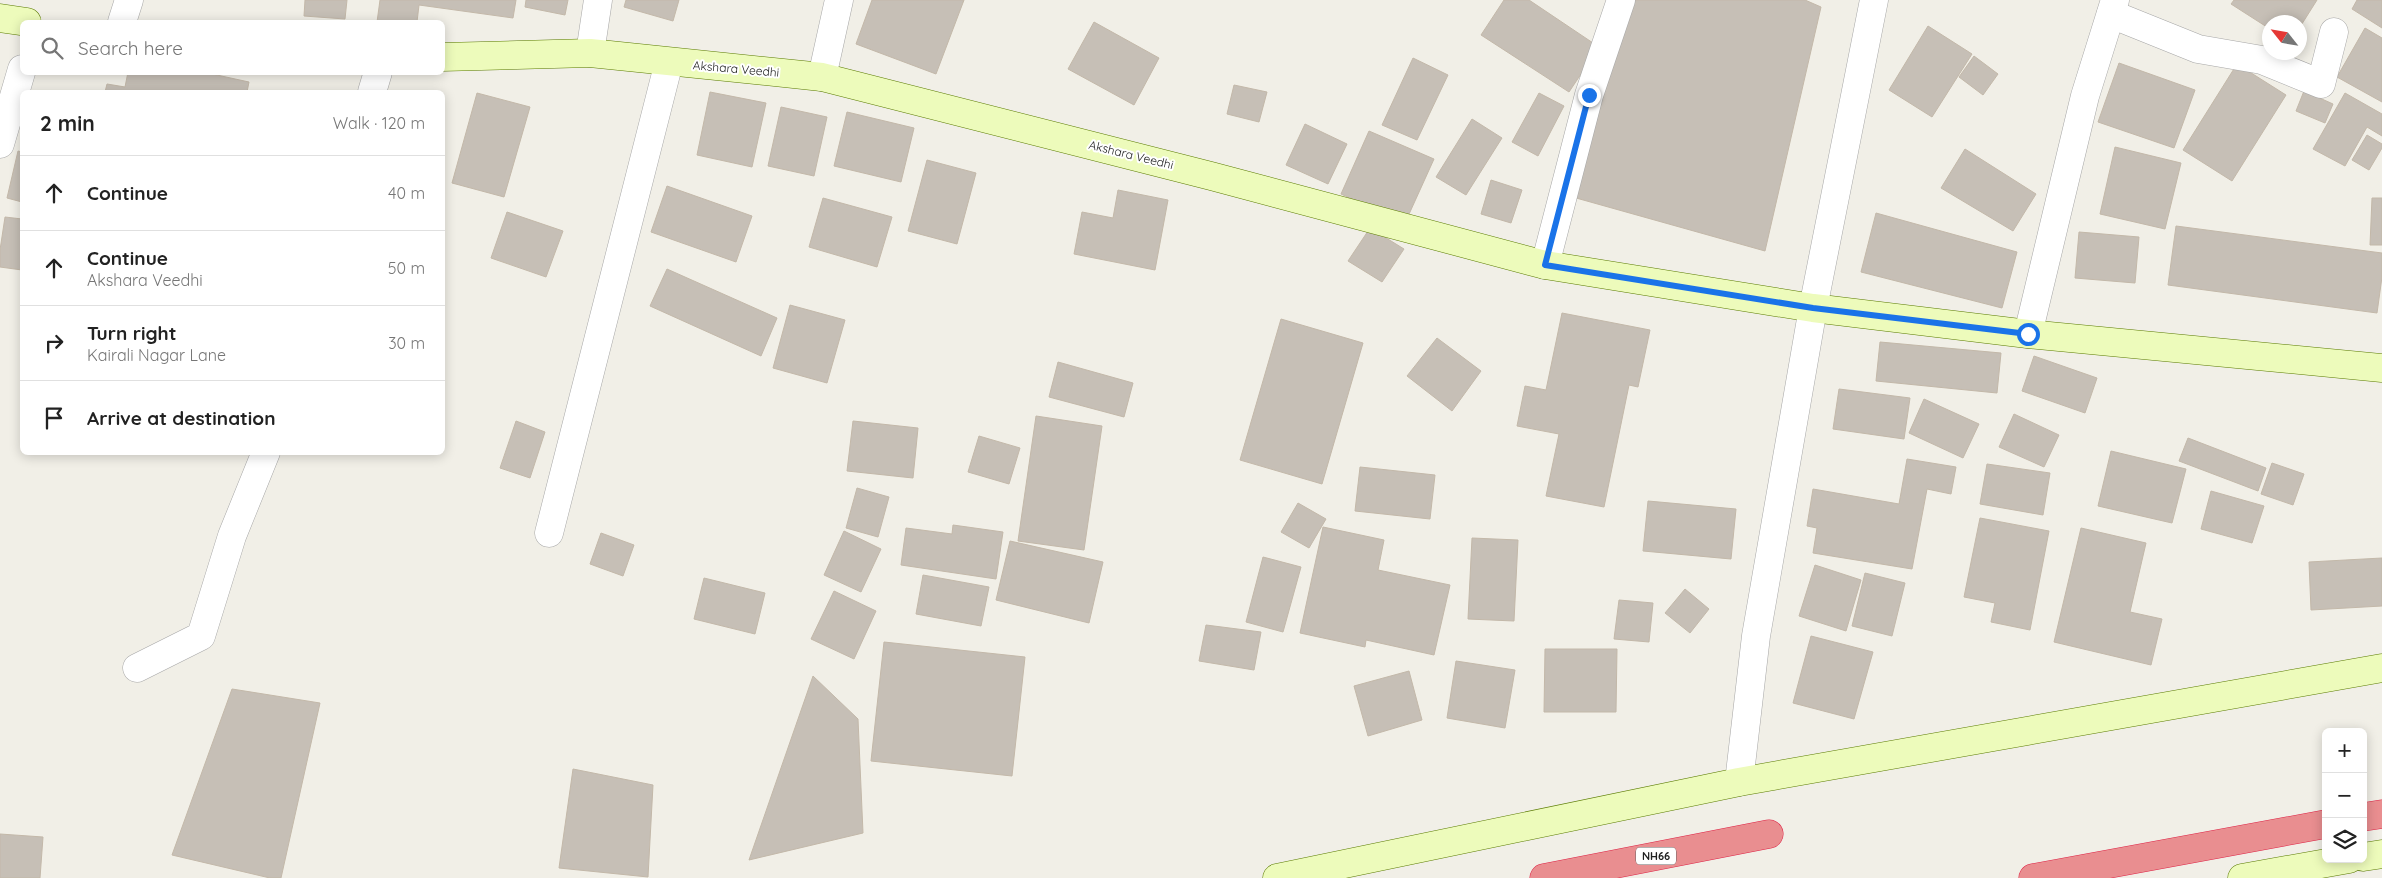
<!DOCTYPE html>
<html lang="en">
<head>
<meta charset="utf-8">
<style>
	:root { --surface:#fff; --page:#f2f2f2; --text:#222; --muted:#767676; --line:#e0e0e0 }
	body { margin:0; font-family:Quicksand,sans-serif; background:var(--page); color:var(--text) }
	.controls { position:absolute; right:15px; bottom:15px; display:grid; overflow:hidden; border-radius:8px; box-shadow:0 2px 12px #0003 }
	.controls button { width:45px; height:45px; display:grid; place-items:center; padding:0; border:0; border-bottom:1px solid var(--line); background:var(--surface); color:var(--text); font:25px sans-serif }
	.compass { position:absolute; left:2262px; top:15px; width:45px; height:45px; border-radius:50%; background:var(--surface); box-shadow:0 2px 12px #0003; rotate:301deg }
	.stop { position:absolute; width:15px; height:15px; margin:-11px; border:4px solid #1a73e8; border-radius:50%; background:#fff }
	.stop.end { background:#1a73e8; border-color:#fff; box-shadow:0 1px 5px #0008 }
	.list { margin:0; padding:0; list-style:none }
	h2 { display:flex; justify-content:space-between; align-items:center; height:65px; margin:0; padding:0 20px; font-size:21px }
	h2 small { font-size:16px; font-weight:400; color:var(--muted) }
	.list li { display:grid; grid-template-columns:32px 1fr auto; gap:15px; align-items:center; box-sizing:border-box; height:75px; padding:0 20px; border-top:1px solid var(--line) }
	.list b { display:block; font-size:19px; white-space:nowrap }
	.list p { margin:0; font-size:16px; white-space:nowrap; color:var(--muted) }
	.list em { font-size:16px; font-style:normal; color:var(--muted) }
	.icon { flex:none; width:28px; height:28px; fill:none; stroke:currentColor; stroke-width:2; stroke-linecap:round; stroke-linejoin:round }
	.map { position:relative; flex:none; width:2382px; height:878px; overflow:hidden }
	.search { position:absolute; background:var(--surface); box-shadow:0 2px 12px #0003; left:20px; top:20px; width:425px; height:55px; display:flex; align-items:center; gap:12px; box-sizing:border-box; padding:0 18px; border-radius:8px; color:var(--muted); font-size:19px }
	.panel { position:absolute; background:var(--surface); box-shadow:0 2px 12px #0003; left:20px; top:90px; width:425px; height:365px; border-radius:8px }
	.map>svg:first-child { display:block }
	.building { fill:#c6bfb6; stroke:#c3b8a9 }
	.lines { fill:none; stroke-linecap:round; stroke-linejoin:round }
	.street-casing { stroke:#a7a7a7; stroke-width:29 }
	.secondary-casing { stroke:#5b7b03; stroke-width:29 }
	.highway-casing { stroke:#de2547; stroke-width:29 }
	.street { stroke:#fff; stroke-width:28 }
	.secondary { stroke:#edfbbb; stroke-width:28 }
	.highway { stroke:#e98e90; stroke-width:28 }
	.route { stroke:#1a73e8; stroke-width:6 }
	.labels { text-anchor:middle; stroke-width:4; stroke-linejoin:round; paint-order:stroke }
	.shield { fill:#fff; stroke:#636363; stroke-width:1 }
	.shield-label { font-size:11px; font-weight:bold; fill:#202020 }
	.street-label { font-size:12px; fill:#202020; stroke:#fff }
</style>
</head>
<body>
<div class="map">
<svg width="2382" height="878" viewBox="0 0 2382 878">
	<rect width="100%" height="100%" fill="#f1efe7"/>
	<g class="building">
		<polygon points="305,0 347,0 345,19 304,16"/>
		<polygon points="380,0 516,0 513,18 419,5 417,22 377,22"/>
		<polygon points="526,0 568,0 565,15 525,7"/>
		<polygon points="626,0 679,0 673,21 624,7"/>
		<polygon points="872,0 964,0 936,74 856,44"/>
		<polygon points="1504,0 1529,0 1599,47 1569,92 1481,35"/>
		<polygon points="1630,0 1805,0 1821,7 1765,251 1569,196"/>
		<polygon points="2234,0 2317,0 2300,27 2300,22 2270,22 2270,29 2231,4"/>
		<polygon points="2357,0 2382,0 2382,28 2352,9"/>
		<polygon points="1094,22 1159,58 1134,105 1068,69"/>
		<polygon points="1928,26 1972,54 1932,117 1889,90"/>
		<polygon points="2365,28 2382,38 2382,102 2337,77"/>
		<polygon points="1974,56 1998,74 1983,95 1959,77"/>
		<polygon points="1413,58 1448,75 1417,140 1382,125"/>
		<polygon points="2119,63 2195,90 2174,148 2098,122"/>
		<polygon points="2237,64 2286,95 2232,181 2183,150"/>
		<polygon points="128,72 203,72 249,82 247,92 105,92 107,84 125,87"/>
		<polygon points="1234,85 1267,92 1259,122 1227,114"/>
		<polygon points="2304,91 2333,104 2325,123 2296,111"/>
		<polygon points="710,92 766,103 752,167 697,155"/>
		<polygon points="477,93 530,107 504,197 452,183"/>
		<polygon points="1539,93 1564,106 1538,156 1512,142"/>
		<polygon points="2345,93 2382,114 2382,136 2367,127 2345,166 2313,149"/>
		<polygon points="781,107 827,117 814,176 768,166"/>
		<polygon points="847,112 914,128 901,182 834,166"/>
		<polygon points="1472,119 1502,138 1466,195 1436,177"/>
		<polygon points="1305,124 1347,144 1328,184 1286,165"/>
		<polygon points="1369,131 1434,159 1405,223 1341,194"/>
		<polygon points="2367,135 2382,144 2382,148 2369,170 2352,160"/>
		<polygon points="2115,147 2181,163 2165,229 2100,214"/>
		<polygon points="1965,149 2036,194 2013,231 1941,188"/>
		<polygon points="18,151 22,152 22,202 7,198"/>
		<polygon points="927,160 976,173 957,244 908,231"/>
		<polygon points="1491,180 1522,190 1511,223 1481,214"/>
		<polygon points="667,186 752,216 736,262 651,232"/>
		<polygon points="1118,190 1168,200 1155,270 1074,254 1082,212 1113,218"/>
		<polygon points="823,198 892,217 877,267 809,247"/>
		<polygon points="2372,198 2382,198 2382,245 2370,245"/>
		<polygon points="507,212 563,231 546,277 491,258"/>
		<polygon points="1876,213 2017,252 2002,308 1861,272"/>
		<polygon points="5,217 22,219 22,270 0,267 0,250"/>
		<polygon points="2176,226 2382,253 2382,277 2377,313 2168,285"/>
		<polygon points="1370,228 1404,249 1382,282 1348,261"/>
		<polygon points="2079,232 2139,237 2135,283 2075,278"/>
		<polygon points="667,269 777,318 761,356 650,306"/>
		<polygon points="790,305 845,320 827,383 773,368"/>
		<polygon points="1562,313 1650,330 1638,387 1629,385 1604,507 1546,496 1559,434 1517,426 1525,386 1546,390"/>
		<polygon points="1281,319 1363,343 1322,484 1240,460"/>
		<polygon points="1437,338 1481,371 1452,411 1407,376"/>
		<polygon points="1880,342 2001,353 1997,393 1876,381"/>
		<polygon points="2034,356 2097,378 2085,413 2022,391"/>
		<polygon points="1058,362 1133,383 1124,417 1049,397"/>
		<polygon points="1839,389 1910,398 1904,439 1833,429"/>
		<polygon points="1924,399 1979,424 1963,458 1909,433"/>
		<polygon points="2014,414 2059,435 2044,467 1999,447"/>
		<polygon points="1036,416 1102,426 1084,550 1018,541"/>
		<polygon points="516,421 545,432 530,478 500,468"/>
		<polygon points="853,421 918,428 913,478 847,471"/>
		<polygon points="979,436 1020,448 1009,484 968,472"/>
		<polygon points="2188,438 2266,468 2258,491 2179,461"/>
		<polygon points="2111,451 2186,469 2172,523 2098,506"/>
		<polygon points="1907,459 1956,467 1951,494 1927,489 1912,569 1813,553 1817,528 1807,526 1813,489 1899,504"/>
		<polygon points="2272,463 2304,474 2293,505 2261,494"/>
		<polygon points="1987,464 2050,473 2043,515 1980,504"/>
		<polygon points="1360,467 1435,475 1430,519 1355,511"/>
		<polygon points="857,488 889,497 878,537 846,528"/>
		<polygon points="2211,491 2264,506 2252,543 2201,529"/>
		<polygon points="1648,501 1736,509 1731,559 1643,551"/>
		<polygon points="1298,503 1326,519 1309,548 1281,532"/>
		<polygon points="1980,518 2049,531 2030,630 1991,622 1995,603 1964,597"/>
		<polygon points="953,525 1003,532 996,579 901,565 906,528 952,534"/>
		<polygon points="1323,527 1384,540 1378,570 1450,585 1434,655 1366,640 1365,647 1300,633"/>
		<polygon points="2081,528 2146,543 2130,612 2162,619 2151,665 2054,642"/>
		<polygon points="844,531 881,549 861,592 824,575"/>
		<polygon points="601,533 634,545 623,576 590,564"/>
		<polygon points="1472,538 1518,540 1514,621 1468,619"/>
		<polygon points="1010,541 1103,562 1089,623 996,600"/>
		<polygon points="1263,557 1301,567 1283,632 1246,622"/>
		<polygon points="2382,558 2382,606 2311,610 2309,562"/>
		<polygon points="1815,565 1861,580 1846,631 1799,616"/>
		<polygon points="1865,573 1905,583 1892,636 1852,626"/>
		<polygon points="923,575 989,587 981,626 916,614"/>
		<polygon points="704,578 765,593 755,634 694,619"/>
		<polygon points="1685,589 1709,609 1690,633 1665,613"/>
		<polygon points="834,591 876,611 854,659 811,639"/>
		<polygon points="1619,600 1653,603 1649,642 1614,639"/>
		<polygon points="1206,625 1261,632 1254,670 1199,661"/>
		<polygon points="1811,636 1873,652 1854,719 1793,703"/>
		<polygon points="884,642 1025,657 1012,776 871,761"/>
		<polygon points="1545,649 1617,649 1616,712 1544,712"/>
		<polygon points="1456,661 1515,670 1505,728 1447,718"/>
		<polygon points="1409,671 1422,720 1368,736 1354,686"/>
		<polygon points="813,676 858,719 863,833 749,860"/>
		<polygon points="232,689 320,703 281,878 270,878 172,855"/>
		<polygon points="573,769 653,785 648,877 559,868"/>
		<polygon points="0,834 43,837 40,878 0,878"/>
	</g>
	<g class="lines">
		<g class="street-casing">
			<g id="street">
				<polyline points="2111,14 2198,49 2262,60 2321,84 2334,32"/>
				<polyline points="122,22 129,0"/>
				<polyline points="590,53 598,0"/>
				<polyline points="822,77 839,0"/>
				<polyline points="372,92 378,72"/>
				<polyline points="0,144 22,69"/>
				<polyline points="1545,265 1589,95 1621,0"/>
				<polyline points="2028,334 2085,96 2115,0"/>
				<polyline points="549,533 669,62"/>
				<polyline points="137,668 201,636 232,536 266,452"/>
				<polyline points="1739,782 1756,636 1813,308 1874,0"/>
			</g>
		</g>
		<g class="secondary-casing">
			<g id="secondary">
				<polyline points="0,18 27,22"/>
				<polyline points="442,57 590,53 822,77 1211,176 1545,265 1813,308 2028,334 2382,368"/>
				<polyline points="2363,857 2382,854"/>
				<polyline points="1277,878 1739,782 2382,668"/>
				<polyline points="2242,878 2349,859"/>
			</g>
		</g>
		<g class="highway-casing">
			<g id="highway">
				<polyline points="2363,817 2382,814"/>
				<polyline points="1544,878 1769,834"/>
				<polyline points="2033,878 2326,824"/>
			</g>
		</g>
		<use href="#street" class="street"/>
		<use href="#secondary" class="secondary"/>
		<use href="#highway" class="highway"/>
	</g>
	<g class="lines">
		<polyline class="route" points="1589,95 1545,265 1813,308 2028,334"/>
	</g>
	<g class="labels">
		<rect class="shield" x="1636" y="847.5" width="40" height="17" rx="4"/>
		<g class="shield-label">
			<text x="1656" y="860">NH66</text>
		</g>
		<g class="street-label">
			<text transform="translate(736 69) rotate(5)" y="4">Akshara Veedhi</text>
			<text transform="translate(1131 155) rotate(14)" y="4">Akshara Veedhi</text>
		</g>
	</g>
</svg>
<div class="controls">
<button>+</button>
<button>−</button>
<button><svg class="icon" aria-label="layers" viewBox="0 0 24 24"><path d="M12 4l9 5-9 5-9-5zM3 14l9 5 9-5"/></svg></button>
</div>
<svg class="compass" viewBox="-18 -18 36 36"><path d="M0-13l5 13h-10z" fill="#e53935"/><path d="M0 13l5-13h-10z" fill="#767676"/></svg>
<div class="stop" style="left:2028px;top:334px"></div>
<div class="stop end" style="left:1589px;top:95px"></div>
<div class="search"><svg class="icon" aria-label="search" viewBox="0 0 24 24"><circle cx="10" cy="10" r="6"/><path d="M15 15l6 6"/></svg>Search here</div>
<section class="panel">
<h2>2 min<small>Walk · 120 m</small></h2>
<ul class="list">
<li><svg class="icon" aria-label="ahead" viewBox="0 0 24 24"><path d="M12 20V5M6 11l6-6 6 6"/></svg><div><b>Continue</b></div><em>40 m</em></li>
<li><svg class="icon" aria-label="ahead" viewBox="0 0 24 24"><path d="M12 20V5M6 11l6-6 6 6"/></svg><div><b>Continue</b><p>Akshara Veedhi</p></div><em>50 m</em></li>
<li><svg class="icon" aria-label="right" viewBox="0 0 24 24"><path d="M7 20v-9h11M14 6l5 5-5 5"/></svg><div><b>Turn right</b><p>Kairali Nagar Lane</p></div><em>30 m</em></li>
<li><svg class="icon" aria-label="arrive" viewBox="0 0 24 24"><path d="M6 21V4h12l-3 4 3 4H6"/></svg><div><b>Arrive at destination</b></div></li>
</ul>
</section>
</div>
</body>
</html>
